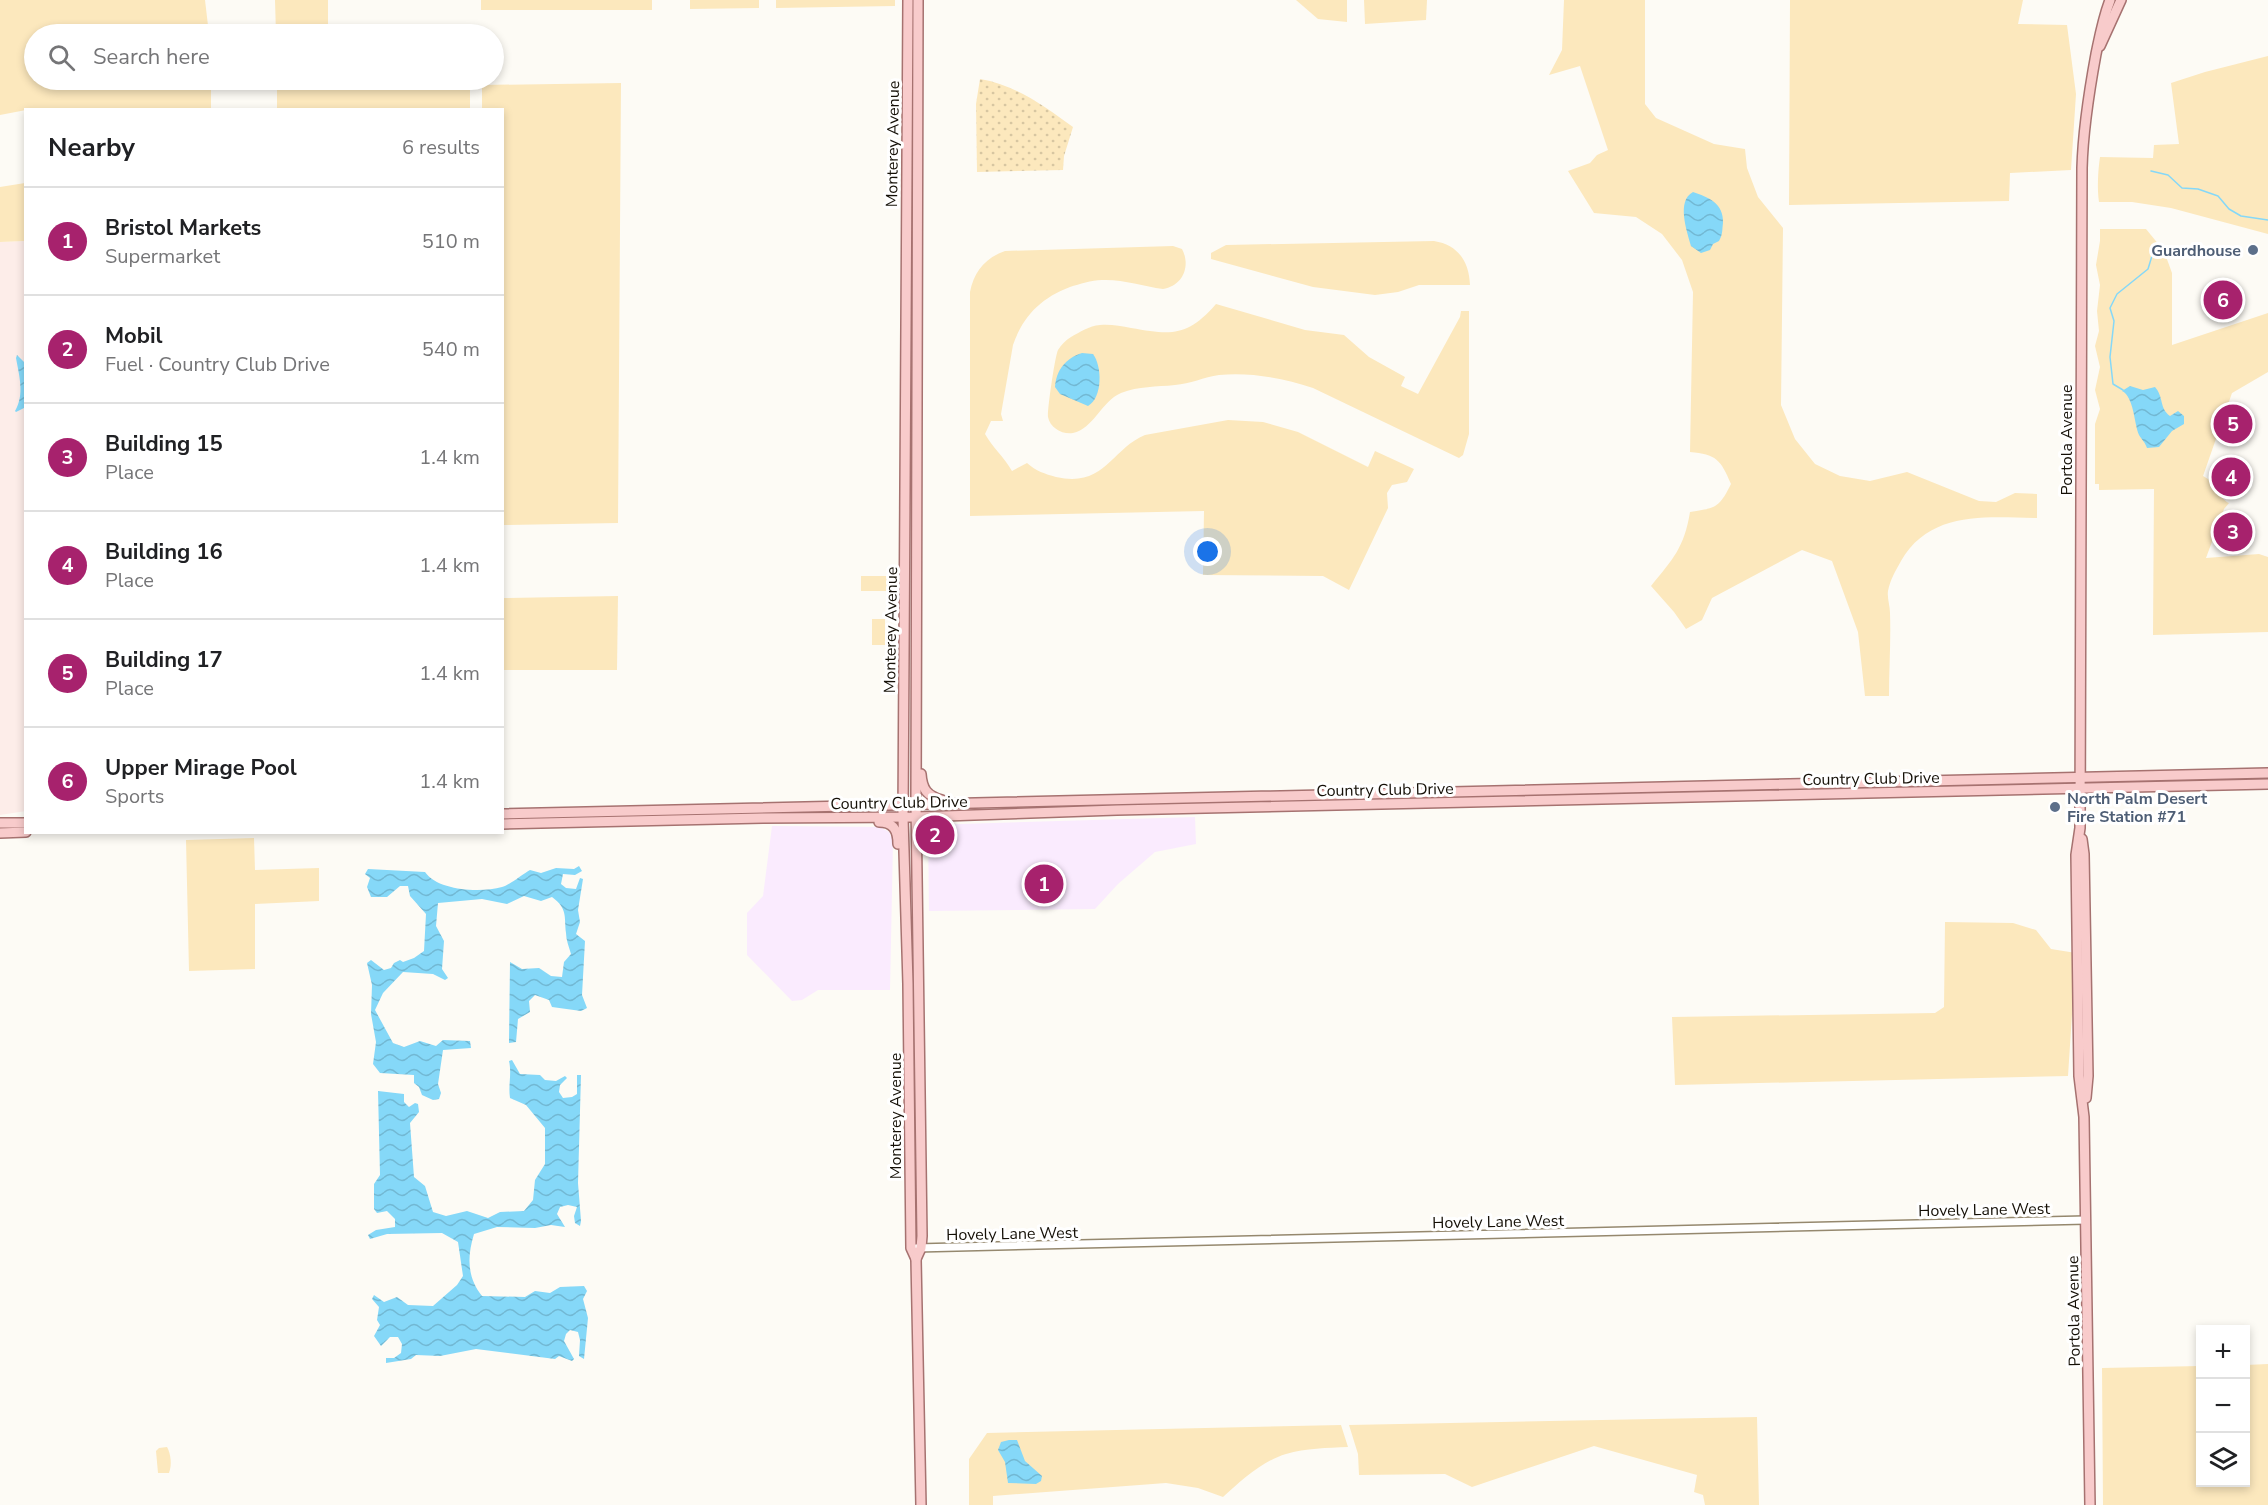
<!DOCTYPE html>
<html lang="en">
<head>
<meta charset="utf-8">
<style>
	:root { --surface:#fff; --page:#f2f2f2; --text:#202124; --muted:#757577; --line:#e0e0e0; --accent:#a7226d }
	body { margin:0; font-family:"Nunito Sans",sans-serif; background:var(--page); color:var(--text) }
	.controls { position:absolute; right:18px; bottom:18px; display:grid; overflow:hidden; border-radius:0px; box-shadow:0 3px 9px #0003 }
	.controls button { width:54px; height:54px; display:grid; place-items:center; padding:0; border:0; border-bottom:2px solid var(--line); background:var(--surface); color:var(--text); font:30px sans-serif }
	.you { position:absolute; left:1208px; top:552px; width:21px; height:21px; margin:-15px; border:4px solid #fff; border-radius:50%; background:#1a73e8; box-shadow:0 0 0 9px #1a73e833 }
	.badge { display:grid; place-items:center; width:39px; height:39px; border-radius:50%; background:var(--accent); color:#fff; font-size:20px; font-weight:700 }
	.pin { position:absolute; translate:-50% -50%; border:3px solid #fff; box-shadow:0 2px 6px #0006 }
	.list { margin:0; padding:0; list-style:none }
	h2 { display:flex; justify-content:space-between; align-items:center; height:78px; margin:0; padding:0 24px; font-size:26px }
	h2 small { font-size:20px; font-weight:400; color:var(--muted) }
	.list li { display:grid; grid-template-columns:39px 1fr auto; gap:18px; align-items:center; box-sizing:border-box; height:108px; padding:0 24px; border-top:2px solid var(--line) }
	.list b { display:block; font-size:22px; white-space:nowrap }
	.list p { margin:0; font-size:20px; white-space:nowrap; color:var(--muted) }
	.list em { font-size:20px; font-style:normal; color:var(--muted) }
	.icon { flex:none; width:33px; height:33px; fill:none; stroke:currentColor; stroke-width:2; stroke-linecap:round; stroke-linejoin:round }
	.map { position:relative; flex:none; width:2268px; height:1505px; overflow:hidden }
	.search { position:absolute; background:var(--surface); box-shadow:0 3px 9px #0003; left:24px; top:24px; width:480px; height:66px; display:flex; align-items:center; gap:15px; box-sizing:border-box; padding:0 21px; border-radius:33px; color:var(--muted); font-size:22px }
	.panel { position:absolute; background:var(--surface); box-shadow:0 3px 9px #0003; left:24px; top:108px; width:480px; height:726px; border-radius:0px }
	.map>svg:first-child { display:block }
	.commercial { fill:#faebfe }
	.medical { fill:#fdede9 }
	.green { fill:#fce8bd }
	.park { fill:url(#park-dots) }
	.water { fill:url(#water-waves) }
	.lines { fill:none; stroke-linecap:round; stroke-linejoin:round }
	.stream { stroke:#85d8f8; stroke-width:1.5 }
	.minor-casing { stroke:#95886e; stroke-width:10 }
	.major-casing { stroke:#a67270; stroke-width:12 }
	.minor { stroke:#fff; stroke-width:7 }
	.major { stroke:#f8cbcb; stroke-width:9 }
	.service-dot { fill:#5c6f8a; stroke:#fff; stroke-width:2 }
	.labels { text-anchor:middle; stroke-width:6; stroke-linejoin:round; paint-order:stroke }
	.street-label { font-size:16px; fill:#140f06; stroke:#fff }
	.service-label { font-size:16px; font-weight:bold; fill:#4e5e75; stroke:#fff; text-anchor:end }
</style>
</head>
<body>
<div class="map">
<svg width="2268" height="1505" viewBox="0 0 2268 1505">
	<defs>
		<pattern id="park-dots" width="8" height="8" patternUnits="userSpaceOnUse" patternTransform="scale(1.5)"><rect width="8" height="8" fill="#fce8bd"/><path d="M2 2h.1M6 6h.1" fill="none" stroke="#d7c6a1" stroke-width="1.8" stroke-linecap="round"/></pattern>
		<pattern id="water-waves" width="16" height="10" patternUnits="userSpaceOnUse" patternTransform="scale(1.5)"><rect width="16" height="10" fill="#85d8f8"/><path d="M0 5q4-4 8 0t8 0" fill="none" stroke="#72b8d3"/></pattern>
	</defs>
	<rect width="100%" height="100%" fill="#fdfbf5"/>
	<g class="commercial">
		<polygon points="1195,817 1196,844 1155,852 1118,884 1095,909 929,911 928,825"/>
		<polygon points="772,826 880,827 889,832 893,841 890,990 818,990 802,1000 792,1001 747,955 747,913 763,896"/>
	</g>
	<polygon class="medical" points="26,241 26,811 0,815 0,242"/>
	<g class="green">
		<polygon points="0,0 205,0 209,34 34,34 34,80 211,80 211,109 26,110 0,115"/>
		<polygon points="275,0 328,0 328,34 276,34"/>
		<rect x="481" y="0" width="171" height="10"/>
		<polygon points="690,0 759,0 759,8 690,9"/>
		<polygon points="776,0 895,0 895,6 776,8"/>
		<polygon points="1296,0 1347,0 1347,22 1318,19"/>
		<polygon points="1364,0 1427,0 1426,20 1365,24"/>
		<path d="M1564 0H1645V104L1656 118 1714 144 1745 149 1747 168 1758 197 1783 228 1781 405 1795 439 1815 464 1840 476 1870 481 1907 472 1979 501 1996 502 2015 493 2037 494V518C1987 517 1930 510 1901 561 1896 570 1890 580 1888 591 1887 598 1890 606 1890 613 1891 641 1889 669 1889 696H1865L1858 632 1832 561 1802 550 1712 598 1702 620 1686 629 1674 612 1651 586C1673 559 1684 548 1690 512 1716 508 1719 508 1731 484 1721 460 1716 454 1690 452L1693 292 1682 260 1662 234 1636 217 1594 213 1568 171 1590 163 1597 155 1608 150 1580 66 1549 75 1562 50Z"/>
		<polygon points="1790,0 2023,0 2018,24 2067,25 2076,94 2071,170 2010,173 2009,201 1789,205"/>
		<path d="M2268 56V234L2171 208 2132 202H2099C2097 189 2098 170 2100 157L2153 158 2154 145 2179 144 2171 83 2205 72Z"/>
		<polygon points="277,80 327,80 328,86 470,85 470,109 277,109"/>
		<polygon points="621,83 618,523 503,525 502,110 482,109 482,85"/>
		<polygon points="25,183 25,241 0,242 0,187"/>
		<path d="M2100 229H2146L2164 251 2172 273V345L2268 313V372L2232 393 2203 476C2220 485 2219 499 2229 503L2224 509 2206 558 2259 554 2268 557V632L2153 635 2154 489 2099 490V484H2095V424L2100 409 2095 390 2100 367 2095 346 2099 331 2097 311 2100 285 2096 265 2100 241Z"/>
		<path d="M1434 241C1458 245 1469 261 1470 285H1419L1398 292 1375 295 1313 287 1211 259V253L1226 245Z"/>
		<path d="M1173 246 1182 249C1191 266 1183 286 1163 289 1143 286 1122 279 1102 280 1091 280 1080 284 1070 287 1041 298 1023 316 1013 345L1001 414 1003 421H991L985 434C993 448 1004 457 1012 471L1027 463C1036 471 1045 474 1056 477 1105 488 1111 449 1145 435L1228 420 1263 422 1298 432 1368 467 1375 451 1414 469 1407 482 1392 485 1387 493 1388 508 1349 590 1323 576 1203 575 1204 511 970 516V292C974 272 985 258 1005 251Z"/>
		<path d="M1216 304 1305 330 1344 335 1369 357 1405 377 1401 386 1418 394 1460 317 1461 311H1469V434L1463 455 1459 458 1313 388C1283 378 1250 372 1219 375 1204 377 1190 384 1175 385 1156 387 1139 386 1121 393 1102 401 1093 429 1073 433 1063 435 1050 428 1048 417 1047 411 1055 356 1058 350 1061 345 1066 340 1071 337 1080 332 1089 326 1100 325 1110 324 1121 326 1131 328 1172 335 1187 337 1216 304Z"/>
		<rect x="861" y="576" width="26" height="15"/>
		<polygon points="618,596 617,670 503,670 503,598"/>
		<rect x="872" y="619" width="13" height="26"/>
		<polygon points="254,838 255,870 319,868 319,901 255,904 255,969 189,971 186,840"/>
		<polygon points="1945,922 2013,923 2036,930 2051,949 2076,953 2068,1076 1675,1085 1672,1017 1935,1013 1944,1007"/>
		<polygon points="2268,1364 2268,1505 2103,1505 2102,1368 2200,1366 2200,1482 2246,1482 2246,1365"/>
		<polygon points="1757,1417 1759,1505 1705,1505 1703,1495 1694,1492 1697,1475 1594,1446 1472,1487 1445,1474 1359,1475 1358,1454 1349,1425"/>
		<path d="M1341 1425 1348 1447C1327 1448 1306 1448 1286 1454 1262 1461 1241 1481 1223 1497L1198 1488 1166 1483 993 1496V1505H969V1459L987 1433Z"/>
		<path d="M167 1447C171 1454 172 1465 169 1473H158L156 1451 159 1448Z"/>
	</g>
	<path class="park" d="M980 79C1016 85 1044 106 1073 127L1064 156 1063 170 977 172 976 104Z"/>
	<g class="water">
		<path d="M1693 192C1708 197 1724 203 1723 223 1722 230 1723 234 1719 241L1713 244 1710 250 1701 253 1691 246C1687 231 1676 201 1693 192Z"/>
		<path d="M1082 353 1093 354C1102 366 1103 397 1088 406L1060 394 1055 387C1056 370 1066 358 1082 353Z"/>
		<path d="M17 355 25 363 26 407 16 412 15 411C25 395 19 375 16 358Z"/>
		<path d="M2130 386 2143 390 2155 387C2164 397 2159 408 2170 416L2178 411 2184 416V424L2172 431 2159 447 2147 448C2145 442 2142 440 2139 435 2134 423 2134 397 2122 391Z"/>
		<path d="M579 866 582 871 575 875 563 874 561 884 566 888 576 889 580 878 583 879 578 910 580 922 576 934 585 941 582 995 587 1008 581 1011 552 1007 549 1000 535 995 529 1001 530 1012 518 1019 516 1042 509 1043 510 962 522 969 539 968 551 976 562 977 564 962 571 954C569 947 566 940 566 933 564 916 568 909 552 897L541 901 524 896 507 904 482 899 438 903 436 926 444 941 442 969 448 978 445 980 433 974 403 972 383 993 375 1010 393 1043 404 1047 420 1041 436 1046 443 1040 470 1041 471 1048 443 1050 438 1084 441 1093 439 1099 433 1100 422 1095 419 1087 414 1083V1075L380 1073 373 1064 376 1042 371 1014 372 985 367 963 371 960 384 970 391 968 394 963 400 960 403 962 414 958 424 951 426 914 410 896 408 886H400L387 897H371L367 887 370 878 365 874 368 869 425 872C438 891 481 893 502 887 508 886 523 874 530 870L541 873 556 868 574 869Z"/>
		<path d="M512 1060 520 1074 540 1075 545 1080 556 1081 565 1076 567 1078 560 1085 559 1092 563 1098 572 1097 577 1094V1075H581L578 1183 581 1221 580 1226 575 1223 574 1216 577 1207 568 1205 560 1207 557 1214 565 1227 551 1225 535 1228 497 1227 474 1234C467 1257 467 1277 482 1296L525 1297 535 1291 550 1293 560 1287 584 1286 587 1291 583 1299 588 1318 584 1359 579 1356 580 1340 578 1332 570 1330 566 1334 564 1341 574 1359 572 1361 559 1356 555 1359 476 1349 440 1356 416 1355 411 1359 386 1363V1358H394L401 1353 402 1344 398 1337H390L381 1346 374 1336 380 1325 377 1320 379 1307 372 1299 374 1295 384 1302 397 1297 408 1305 433 1306 457 1285 463 1276 458 1242 442 1233 387 1234 370 1239 368 1235 376 1230 395 1227V1219L387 1211 377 1213 374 1209V1184L380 1175 378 1091 404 1094V1102L409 1107 415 1103 418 1104 419 1112 410 1123 414 1177 425 1186 433 1212 446 1216 467 1211 488 1218 500 1212 524 1211 533 1200 535 1180 545 1164V1128L526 1105 510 1098C508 1085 512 1074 509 1061Z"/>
		<polygon points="1009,1440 1017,1440 1025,1461 1042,1476 1041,1481 1036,1484 1008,1483 1005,1462 998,1450 1001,1442"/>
	</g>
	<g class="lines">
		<g class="stream">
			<polyline points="2151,171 2168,175 2182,188 2198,189 2218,196 2229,209 2241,216 2268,220"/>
			<polyline points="2123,390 2113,384 2110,357 2114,321 2110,308 2117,294 2148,269 2155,246"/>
		</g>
		<g class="minor-casing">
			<polyline id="minor" points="916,1248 2086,1220"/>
		</g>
		<g class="major-casing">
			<g id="major">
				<polyline points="908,0 903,818 908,984 911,1248 916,1259"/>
				<polyline points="918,0 916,804 922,1236 921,1248 916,1259 921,1505"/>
				<polyline points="2100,46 2121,0"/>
				<path d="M921 774C922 789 927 796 942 800"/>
				<polyline points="502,814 2268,773"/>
				<path d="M879 822C893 822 898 830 898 844"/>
				<polyline points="0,823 26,823"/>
				<polyline points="502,824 763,818 916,817 1117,810 2268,784"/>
				<polyline points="0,833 26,832"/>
				<polyline points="2082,839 2084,854 2088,1076 2086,1098"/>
				<path d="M2090 1505 2084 1117 2079 1076 2076 855 2080 828 2082 168C2083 129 2089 92 2096 54 2100 35 2103 18 2110 0"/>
			</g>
		</g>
		<use href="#minor" class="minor"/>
		<use href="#major" class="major"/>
	</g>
	<g class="service-dot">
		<circle cx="2253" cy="250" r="6"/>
		<circle cx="2055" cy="807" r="6"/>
	</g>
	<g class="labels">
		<g class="street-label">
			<text transform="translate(892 144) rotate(-89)" y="6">Monterey Avenue</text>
			<text transform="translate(2066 440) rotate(-90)" y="6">Portola Avenue</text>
			<text transform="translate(890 630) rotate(-89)" y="6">Monterey Avenue</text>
			<text transform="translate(1871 778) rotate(-1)" y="6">Country Club Drive</text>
			<text transform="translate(1385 789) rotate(-1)" y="6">Country Club Drive</text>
			<text transform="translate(899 802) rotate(-1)" y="6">Country Club Drive</text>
			<text transform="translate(895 1116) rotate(-90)" y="6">Monterey Avenue</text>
			<text transform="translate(1984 1209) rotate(-1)" y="6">Hovely Lane West</text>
			<text transform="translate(1498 1221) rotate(-1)" y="6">Hovely Lane West</text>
			<text transform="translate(1012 1233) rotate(-1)" y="6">Hovely Lane West</text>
			<text transform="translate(2073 1311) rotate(-91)" y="6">Portola Avenue</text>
		</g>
		<g class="service-label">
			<text x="2241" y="256">Guardhouse</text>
			<text x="2067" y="804" text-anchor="start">North Palm Desert<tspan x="2067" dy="18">Fire Station #71</tspan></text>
		</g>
	</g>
</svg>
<div class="controls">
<button>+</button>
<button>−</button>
<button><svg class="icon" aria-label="layers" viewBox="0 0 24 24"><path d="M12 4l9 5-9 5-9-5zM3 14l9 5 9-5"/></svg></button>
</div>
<div class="you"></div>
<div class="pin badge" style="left:1044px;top:884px">1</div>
<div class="pin badge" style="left:935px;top:835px">2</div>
<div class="pin badge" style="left:2233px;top:532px">3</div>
<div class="pin badge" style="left:2231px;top:477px">4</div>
<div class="pin badge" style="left:2233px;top:424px">5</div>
<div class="pin badge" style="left:2223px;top:300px">6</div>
<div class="search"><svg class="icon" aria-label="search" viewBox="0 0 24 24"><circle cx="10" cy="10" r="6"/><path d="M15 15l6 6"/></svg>Search here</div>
<section class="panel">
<h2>Nearby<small>6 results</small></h2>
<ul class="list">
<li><span class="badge">1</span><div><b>Bristol Markets</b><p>Supermarket</p></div><em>510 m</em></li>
<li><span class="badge">2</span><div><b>Mobil</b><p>Fuel · Country Club Drive</p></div><em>540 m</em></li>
<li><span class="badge">3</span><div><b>Building 15</b><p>Place</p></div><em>1.4 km</em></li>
<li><span class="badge">4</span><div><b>Building 16</b><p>Place</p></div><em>1.4 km</em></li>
<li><span class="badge">5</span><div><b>Building 17</b><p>Place</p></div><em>1.4 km</em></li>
<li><span class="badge">6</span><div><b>Upper Mirage Pool</b><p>Sports</p></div><em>1.4 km</em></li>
</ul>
</section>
</div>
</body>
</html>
